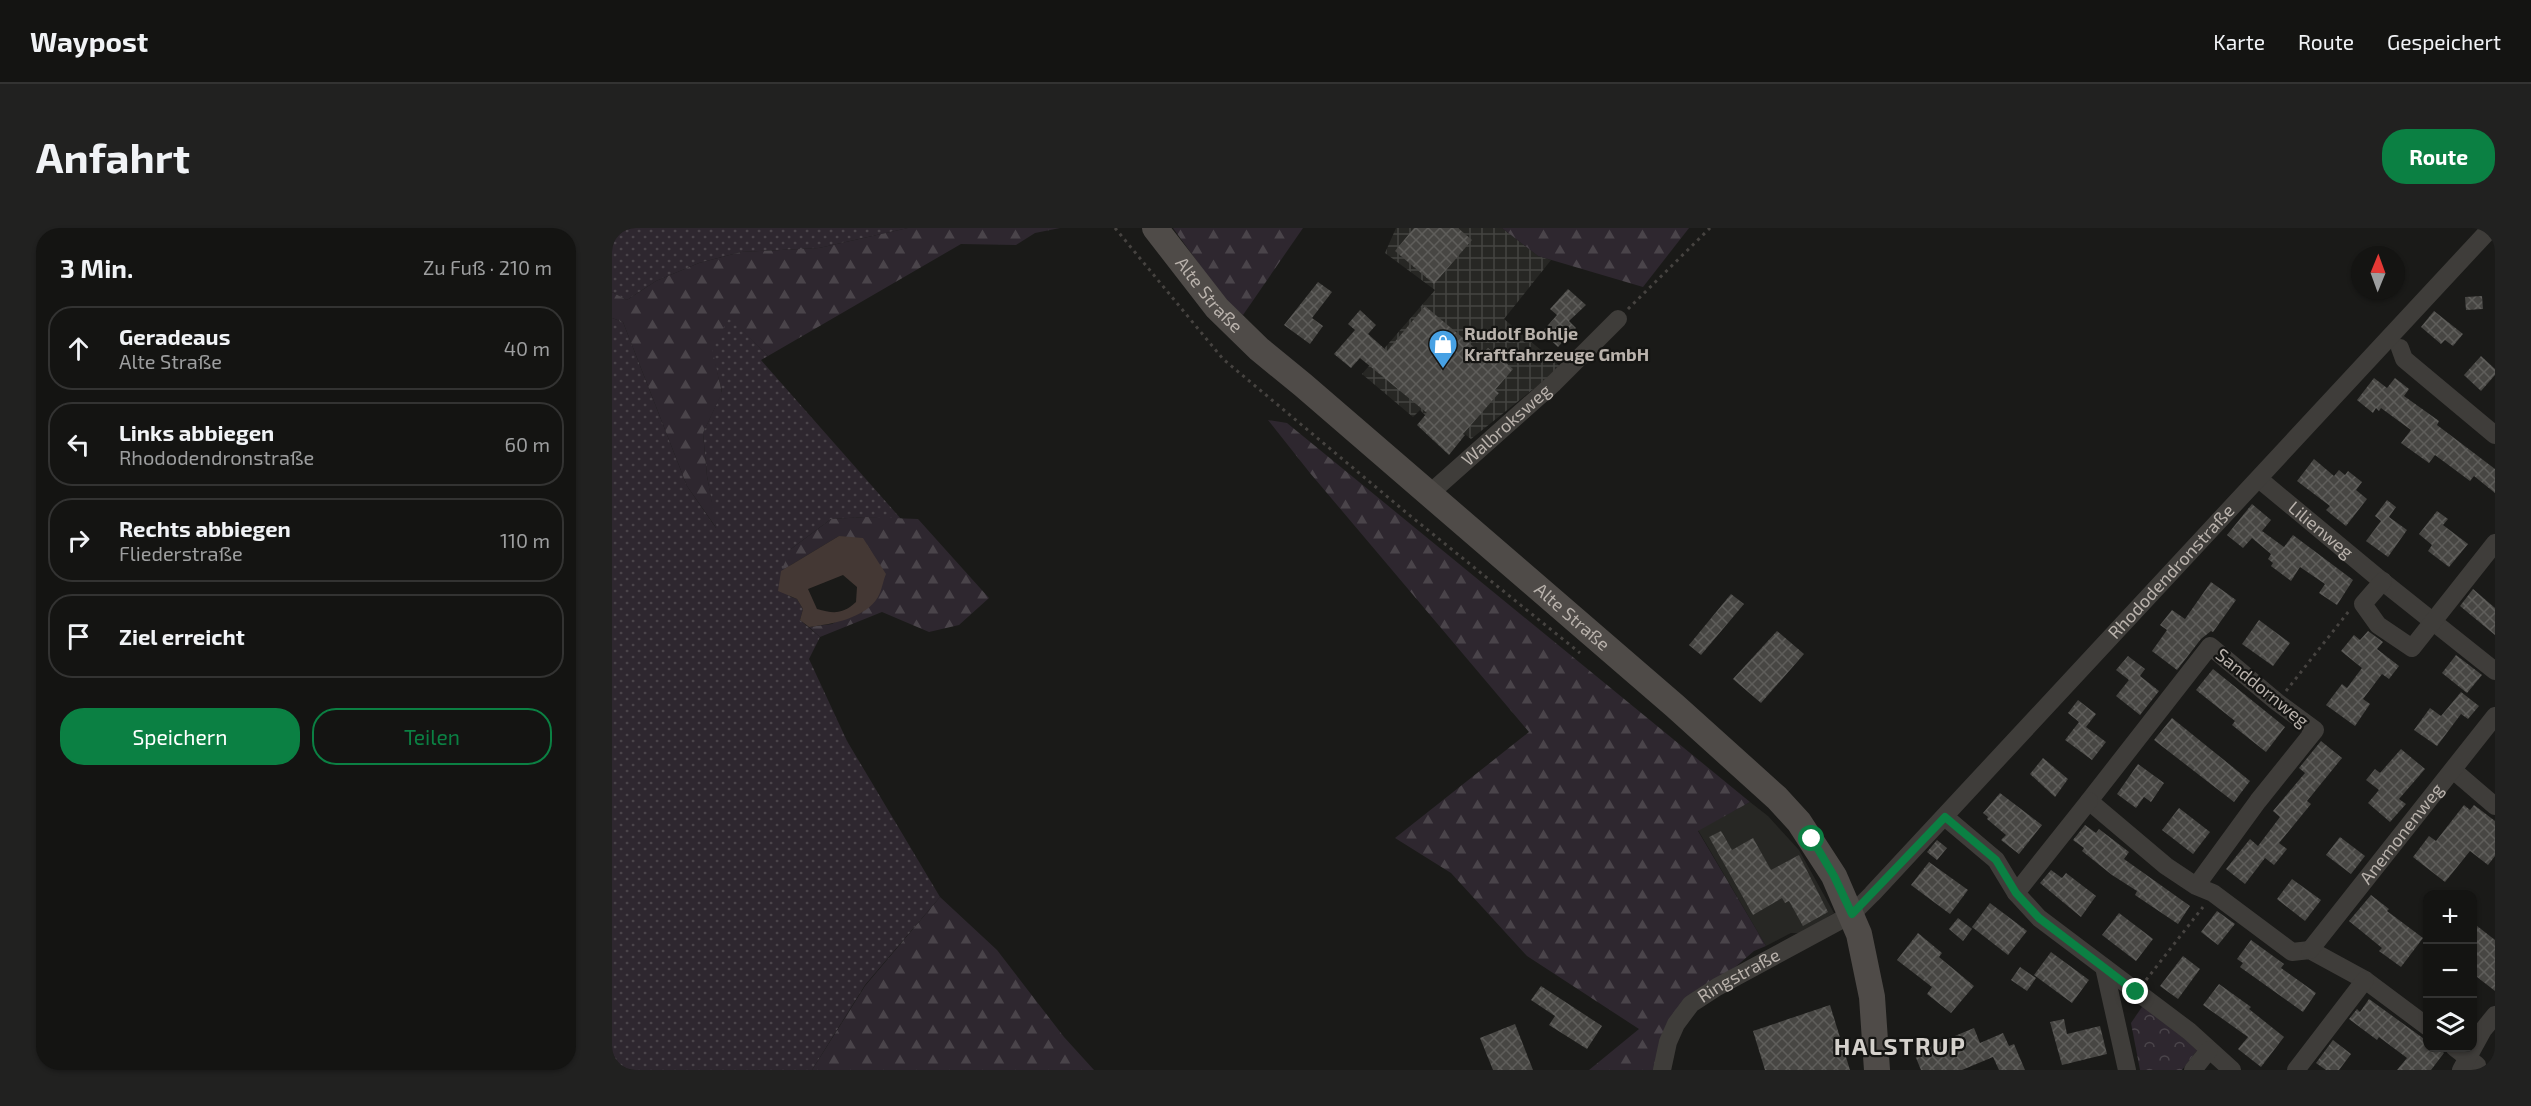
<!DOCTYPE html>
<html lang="de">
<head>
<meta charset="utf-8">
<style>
	:root { --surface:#141412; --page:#212120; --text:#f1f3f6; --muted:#9d9e9f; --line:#333332; --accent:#0b8043 }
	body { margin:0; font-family:"Exo 2",sans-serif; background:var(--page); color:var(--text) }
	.controls { position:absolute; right:18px; bottom:18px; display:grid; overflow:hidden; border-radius:12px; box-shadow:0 2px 4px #0004 }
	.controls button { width:54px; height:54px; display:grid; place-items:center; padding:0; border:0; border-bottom:2px solid var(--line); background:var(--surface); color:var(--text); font:30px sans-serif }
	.compass { position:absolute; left:1739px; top:18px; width:54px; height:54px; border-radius:50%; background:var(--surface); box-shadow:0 2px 4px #0004; rotate:1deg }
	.stop { position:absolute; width:18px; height:18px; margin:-14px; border:4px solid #0b8043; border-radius:50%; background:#fff }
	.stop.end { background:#0b8043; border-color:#fff; box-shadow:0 2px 6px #0008 }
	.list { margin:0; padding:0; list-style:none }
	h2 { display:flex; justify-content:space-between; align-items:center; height:78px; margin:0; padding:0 24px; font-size:26px }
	h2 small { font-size:20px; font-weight:400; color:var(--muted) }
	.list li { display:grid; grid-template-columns:39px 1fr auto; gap:18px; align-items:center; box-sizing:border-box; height:84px; margin:0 12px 12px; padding:0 12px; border:2px solid var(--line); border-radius:24px }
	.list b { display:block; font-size:22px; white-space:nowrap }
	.list p { margin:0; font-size:20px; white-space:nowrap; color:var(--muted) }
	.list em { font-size:20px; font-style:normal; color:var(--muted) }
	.actions { display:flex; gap:12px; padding:18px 24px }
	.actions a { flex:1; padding:14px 0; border:2px solid var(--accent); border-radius:24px; text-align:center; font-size:21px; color:var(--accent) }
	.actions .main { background:var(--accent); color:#fff }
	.icon { flex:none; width:33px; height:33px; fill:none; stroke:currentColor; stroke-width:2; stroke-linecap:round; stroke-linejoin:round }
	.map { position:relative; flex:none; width:1883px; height:842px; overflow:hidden; border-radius:24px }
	header { display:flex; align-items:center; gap:36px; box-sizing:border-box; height:84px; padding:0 30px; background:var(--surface); border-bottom:2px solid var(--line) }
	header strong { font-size:28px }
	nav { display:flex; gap:33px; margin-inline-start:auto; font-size:21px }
	.intro { display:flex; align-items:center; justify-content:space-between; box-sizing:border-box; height:144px; padding:0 36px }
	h1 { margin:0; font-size:42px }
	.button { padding:15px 27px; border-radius:24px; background:var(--accent); color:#fff; font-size:21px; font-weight:700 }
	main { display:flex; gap:36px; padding:0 36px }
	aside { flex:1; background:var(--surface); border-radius:24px; box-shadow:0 2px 4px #0004 }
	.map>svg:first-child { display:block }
	.built { fill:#272724 }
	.industrial { fill:url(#industrial-grid) }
	.grass { fill:url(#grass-dots) }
	.forest { fill:url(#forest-firs) }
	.park { fill:url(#park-crowns) }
	.water { fill:#443834; fill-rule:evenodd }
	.building { fill:url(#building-cross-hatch) }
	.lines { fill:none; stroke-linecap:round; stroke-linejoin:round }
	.path { stroke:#464340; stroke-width:3; stroke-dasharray:3 4.5; stroke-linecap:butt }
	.street { stroke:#3f3d3a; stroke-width:18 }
	.secondary { stroke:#4f4b48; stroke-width:26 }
	.route { stroke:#0b8043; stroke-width:8 }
	.labels { text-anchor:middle; stroke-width:4.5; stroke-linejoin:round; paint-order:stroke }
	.street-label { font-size:18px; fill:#b9b2ac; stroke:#151513 }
	.poi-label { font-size:18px; font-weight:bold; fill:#b9b2ac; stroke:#151513; text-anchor:start }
	.district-label { font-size:24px; font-weight:bold; letter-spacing:1.5px; fill:#d5d1cc; stroke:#151513 }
</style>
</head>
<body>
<header>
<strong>Waypost</strong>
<nav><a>Karte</a><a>Route</a><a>Gespeichert</a></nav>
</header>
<div class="intro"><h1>Anfahrt</h1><a class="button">Route</a></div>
<main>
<aside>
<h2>3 Min.<small>Zu Fuß · 210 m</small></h2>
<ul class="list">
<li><svg class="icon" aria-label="ahead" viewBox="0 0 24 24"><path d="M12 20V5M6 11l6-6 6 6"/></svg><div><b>Geradeaus</b><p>Alte Straße</p></div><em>40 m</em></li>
<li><svg class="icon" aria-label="left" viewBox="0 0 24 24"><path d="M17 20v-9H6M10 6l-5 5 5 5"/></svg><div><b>Links abbiegen</b><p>Rhododendronstraße</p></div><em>60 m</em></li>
<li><svg class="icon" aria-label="right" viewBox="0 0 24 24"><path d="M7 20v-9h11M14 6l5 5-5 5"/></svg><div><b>Rechts abbiegen</b><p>Fliederstraße</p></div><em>110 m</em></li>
<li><svg class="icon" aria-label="arrive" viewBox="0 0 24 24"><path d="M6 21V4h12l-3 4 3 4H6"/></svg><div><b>Ziel erreicht</b></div></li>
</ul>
<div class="actions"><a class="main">Speichern</a><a>Teilen</a></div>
</aside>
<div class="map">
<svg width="1883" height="842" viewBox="0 0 1883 842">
	<defs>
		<pattern id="industrial-grid" width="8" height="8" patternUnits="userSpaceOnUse" patternTransform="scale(1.5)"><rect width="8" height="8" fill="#272724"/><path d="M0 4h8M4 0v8" fill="none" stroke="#444441"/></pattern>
		<pattern id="grass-dots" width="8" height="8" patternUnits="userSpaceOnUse" patternTransform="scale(1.5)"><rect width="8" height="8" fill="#2e272f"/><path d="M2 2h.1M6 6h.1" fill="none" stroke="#4a444a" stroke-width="1.8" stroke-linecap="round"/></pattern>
		<pattern id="forest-firs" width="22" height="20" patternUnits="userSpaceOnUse" patternTransform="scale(1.5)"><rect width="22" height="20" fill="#2e272f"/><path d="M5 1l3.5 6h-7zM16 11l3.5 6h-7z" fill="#4a444a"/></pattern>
		<pattern id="park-crowns" width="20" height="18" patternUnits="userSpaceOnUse" patternTransform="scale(1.5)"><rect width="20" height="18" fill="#2e272f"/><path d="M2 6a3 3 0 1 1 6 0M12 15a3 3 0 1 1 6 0" fill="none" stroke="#4a444a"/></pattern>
		<pattern id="building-cross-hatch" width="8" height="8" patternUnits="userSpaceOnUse" patternTransform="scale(1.5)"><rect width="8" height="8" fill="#474643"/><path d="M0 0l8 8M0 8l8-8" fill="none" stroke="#5f5e5b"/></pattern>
	</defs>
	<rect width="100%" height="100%" fill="#1a1a18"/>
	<polygon class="built" points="1138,574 1156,588 1187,622 1222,685 1190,705 1179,705 1154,718 1086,602"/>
	<polygon class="industrial" points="784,0 890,0 926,28 939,32 892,91 949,139 859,211 827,186 814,188 808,182 801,189 750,146 823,62 773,25"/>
	<g class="grass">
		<polygon points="0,0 296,0 207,20 129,24 87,35 44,53 15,72 0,64"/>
		<polygon points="117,89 156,128 149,132 290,292 254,289 219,291 179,321 177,368 185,371 191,381 188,392 208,409 197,431 235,513 328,669 253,757 200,842 0,842 0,90 11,94 75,258 104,300 95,248 91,205 110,164 99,120"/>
	</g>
	<g class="forest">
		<polygon points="296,0 448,0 423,5 404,17 349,16 156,128 117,90 100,120 110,165 91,205 95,248 105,301 75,258 11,94 0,90 0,64 15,72 44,53 87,35 129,24 207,20"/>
		<polygon points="561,0 691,0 631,87 615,75"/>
		<polygon points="890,0 1077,0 1031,59 926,28"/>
		<polygon points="656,192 675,195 1138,574 1086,603 1154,718 1142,723 1121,741 1089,760 1041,842 977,842 1027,801 915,728 839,645 783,610 917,504 698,245"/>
		<polygon points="254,289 306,291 377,370 347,397 317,404 270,384 208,409 197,399 220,396 265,370 227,308 169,343 179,321 219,291"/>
		<polygon points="328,669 385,722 452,809 482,842 200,842 253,758"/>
	</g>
	<polygon class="park" points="1532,776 1587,820 1570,842 1528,842 1519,795"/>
	<path class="water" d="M227 308 251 310 274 346C271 353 270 362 266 369 253 391 219 396 197 399L188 392 191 381 185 371 166 363 169 343ZM231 347 245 359 244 374C231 386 222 386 205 381L196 361Z"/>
	<g class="building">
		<polygon points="802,0 846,0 860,12 822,56 783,23"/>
		<polygon points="706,54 720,64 700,90 711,98 698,116 672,97"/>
		<polygon points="956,61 974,77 957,93 964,100 946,119 930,104 945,87 938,81"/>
		<polygon points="1870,68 1871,81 1854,82 1853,69"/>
		<polygon points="813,78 870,126 876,120 901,141 883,162 887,165 851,206 853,207 837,227 805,197 815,185 748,130 739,140 722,126 743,102 736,96 748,82 764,97 756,106 775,123"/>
		<polygon points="1822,83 1851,106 1841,118 1833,112 1829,116 1809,99"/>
		<polygon points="1869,128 1883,141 1883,147 1869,163 1852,147"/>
		<polygon points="1762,150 1775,160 1783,150 1797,161 1792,168 1827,193 1825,197 1883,241 1883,265 1862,248 1858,253 1823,227 1817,235 1789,215 1799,202 1769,180 1767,183 1764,180 1761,185 1745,172"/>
		<polygon points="1702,231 1722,248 1727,242 1733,247 1736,243 1750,254 1744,262 1755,271 1734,298 1714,282 1718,278 1685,253"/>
		<polygon points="1775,272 1784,279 1777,289 1795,302 1776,329 1754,313 1769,293 1763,288"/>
		<polygon points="1640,276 1659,292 1650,303 1672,319 1681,307 1741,352 1725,377 1707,365 1713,356 1688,339 1679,353 1659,338 1661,335 1656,331 1659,326 1640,310 1631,320 1615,307"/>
		<polygon points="1825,283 1836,291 1831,297 1856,316 1837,339 1816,323 1820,317 1807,306"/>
		<polygon points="1599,354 1624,372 1601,404 1599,403 1589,411 1565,442 1540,423 1555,402 1548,397 1560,382 1573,391"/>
		<polygon points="1861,361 1883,380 1883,407 1848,378"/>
		<polygon points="1119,366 1132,376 1089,427 1077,417"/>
		<polygon points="1647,392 1678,415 1661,438 1630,416"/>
		<polygon points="1165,403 1192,426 1149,475 1121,451"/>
		<polygon points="1756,403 1771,414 1765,421 1787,438 1777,451 1770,446 1751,471 1758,476 1743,498 1714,477 1730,456 1735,460 1750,440 1729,423 1742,407 1748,412"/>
		<polygon points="1844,427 1870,447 1855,465 1830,445"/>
		<polygon points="1516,428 1533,441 1528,448 1547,463 1528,487 1504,468 1517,452 1504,442"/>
		<polygon points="1601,441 1673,499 1654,524 1620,497 1623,493 1584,462"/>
		<polygon points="1849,464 1867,478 1856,491 1849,486 1825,518 1802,502 1818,480 1829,488"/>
		<polygon points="1466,472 1484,486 1474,499 1494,514 1480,532 1453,512 1467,494 1456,485"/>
		<polygon points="1560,490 1638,553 1622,574 1542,512"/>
		<polygon points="1709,513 1730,530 1695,573 1699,576 1667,615 1675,621 1662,637 1653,630 1633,656 1614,641 1638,611 1646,618 1668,589 1661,583 1693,545 1687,540"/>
		<polygon points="1789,521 1813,541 1787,571 1794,576 1778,594 1756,575 1767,562 1754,552 1763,541 1768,545"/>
		<polygon points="1431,530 1456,551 1443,569 1418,546"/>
		<polygon points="1526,536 1552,555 1539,574 1532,569 1524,580 1505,566"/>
		<polygon points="1388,565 1430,597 1407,626 1389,612 1394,607 1375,591 1376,589 1371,585"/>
		<polygon points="1852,577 1858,582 1862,577 1883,593 1883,628 1876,637 1858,623 1833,654 1801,629 1817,608 1824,613"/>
		<polygon points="1567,580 1598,604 1581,626 1550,602"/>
		<polygon points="1473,597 1484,605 1487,601 1517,624 1512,631 1578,678 1566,696 1523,667 1525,663 1500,647 1470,623 1472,620 1461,612"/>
		<polygon points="1109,603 1120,622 1141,610 1159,642 1187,627 1216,684 1191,698 1177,673 1173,675 1170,670 1141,687 1097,609"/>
		<polygon points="1728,609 1753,628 1739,646 1714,627"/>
		<polygon points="1325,612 1335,620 1325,632 1315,624"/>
		<polygon points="1317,634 1356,662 1338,686 1299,657"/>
		<polygon points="1439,642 1450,650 1454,645 1484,668 1469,689 1428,655"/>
		<polygon points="1680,651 1709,672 1693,693 1665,671"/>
		<polygon points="1759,667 1777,681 1775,683 1811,710 1789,739 1767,723 1770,720 1737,693"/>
		<polygon points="1378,675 1415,703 1396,727 1360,699"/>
		<polygon points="1605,683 1623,696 1606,717 1589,704"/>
		<polygon points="1507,685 1541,711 1524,733 1490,707"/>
		<polygon points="1346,690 1360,701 1351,713 1337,701"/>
		<polygon points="1860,694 1883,712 1883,763 1860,745"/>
		<polygon points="1306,705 1330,725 1327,729 1362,758 1339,785 1315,766 1320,759 1285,732"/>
		<polygon points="1639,712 1672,736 1669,740 1704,765 1691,784 1628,739 1631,735 1625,731"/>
		<polygon points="1439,724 1477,752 1460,775 1422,747"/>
		<polygon points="1571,728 1588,741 1566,771 1548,758"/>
		<polygon points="1408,739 1424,750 1415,763 1399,752"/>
		<polygon points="1607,756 1639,779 1637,781 1672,809 1649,839 1626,821 1636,809 1591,777"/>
		<polygon points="929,758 990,798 975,821 937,797 943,788 919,772"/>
		<polygon points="1757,771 1815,813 1815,819 1825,819 1832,825 1819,842 1785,842 1795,830 1767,809 1765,812 1737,791 1745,781 1748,784"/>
		<polygon points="1218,777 1238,842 1153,842 1141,803"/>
		<polygon points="1452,791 1455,806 1488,798 1495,826 1450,837 1438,794"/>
		<polygon points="903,796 921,842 881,842 868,810"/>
		<polygon points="1362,800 1368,815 1391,805 1397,818 1402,816 1413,842 1387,842 1381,829 1350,842 1309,842 1302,825"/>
		<polygon points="1721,812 1739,826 1727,842 1714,842 1704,835"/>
	</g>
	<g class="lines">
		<g class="path">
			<polyline points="503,0 611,131 796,286 968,425"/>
			<polyline points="1016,81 1098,0"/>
			<polyline points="1674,463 1737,383"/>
			<polyline points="1534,752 1591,679"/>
		</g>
		<g class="street">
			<polyline points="1788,120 1792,131 1883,207"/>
			<path id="s1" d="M1647 251 1765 349 1883 443"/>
			<path id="s2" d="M816 267 942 155 1006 91"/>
			<polyline points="1771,353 1751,376 1766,397 1800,420 1883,315"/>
			<polyline points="1841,542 1883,578"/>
			<polyline points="1333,589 1384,632 1404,665 1427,690 1577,803 1620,842"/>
			<polyline points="1584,658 1646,573 1703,502 1665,474 1598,418 1477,573 1554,638 1584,658 1601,665 1680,724 1698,722 1753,752 1816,799"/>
			<polyline points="1404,665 1477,573"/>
			<path id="s3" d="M1698 722 1883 488"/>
			<polyline points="1492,739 1515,842"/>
			<polyline points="1843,820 1865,837"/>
			<path id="s4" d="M1050 842 1056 814 1064 796 1079 776 1105 759 1240 686 1260 666 1879 0"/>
			<polyline points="1581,842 1597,822"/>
			<polyline points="1684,842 1753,752"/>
			<polyline points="1849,842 1871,802 1883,787"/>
		</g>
		<path class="secondary" id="s5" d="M543 0 605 80 647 121 691 157 1063 478 1165 570 1187 594 1222 648 1247 706 1260 769 1265 842"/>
	</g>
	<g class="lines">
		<polyline class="route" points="1200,611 1222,648 1240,686 1333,589 1384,632 1404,665 1427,690 1524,764"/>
	</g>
	<defs>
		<g id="shop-pin" transform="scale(1.5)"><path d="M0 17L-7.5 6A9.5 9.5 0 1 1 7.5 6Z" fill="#47a1e4" stroke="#151513"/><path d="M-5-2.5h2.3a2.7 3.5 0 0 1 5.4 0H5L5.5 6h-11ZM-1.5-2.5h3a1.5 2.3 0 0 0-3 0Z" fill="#fff"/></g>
	</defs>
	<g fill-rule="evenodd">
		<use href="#shop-pin" x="831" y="116"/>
	</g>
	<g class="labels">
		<g class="street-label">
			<text dy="6" stroke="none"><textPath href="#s5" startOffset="86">Alte Straße</textPath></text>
			<text dy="6" stroke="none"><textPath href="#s2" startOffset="105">Walbroksweg</textPath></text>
			<text dy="6" stroke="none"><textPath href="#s1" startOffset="80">Lilienweg</textPath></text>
			<text dy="6" stroke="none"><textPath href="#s4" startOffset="726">Rhododendronstraße</textPath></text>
			<text dy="6" stroke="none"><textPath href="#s5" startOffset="572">Alte Straße</textPath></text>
			<text transform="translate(1650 460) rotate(39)" y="6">Sanddornweg</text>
			<text dy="6" stroke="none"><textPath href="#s3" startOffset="148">Anemonenweg</textPath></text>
			<text dy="6" stroke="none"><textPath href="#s4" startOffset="129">Ringstraße</textPath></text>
		</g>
		<g class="poi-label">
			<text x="852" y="112">Rudolf Bohlje<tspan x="852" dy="21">Kraftfahrzeuge GmbH</tspan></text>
		</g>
		<g class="district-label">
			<text x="1288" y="827">HALSTRUP</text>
		</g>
	</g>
</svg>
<div class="controls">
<button>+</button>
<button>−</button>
<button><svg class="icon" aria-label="layers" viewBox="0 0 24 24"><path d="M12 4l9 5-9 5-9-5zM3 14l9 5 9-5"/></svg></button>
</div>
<svg class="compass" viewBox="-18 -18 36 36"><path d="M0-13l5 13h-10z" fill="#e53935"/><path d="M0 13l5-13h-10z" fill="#9d9e9f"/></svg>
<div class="stop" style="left:1200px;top:611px"></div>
<div class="stop end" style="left:1524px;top:764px"></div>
</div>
</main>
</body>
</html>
